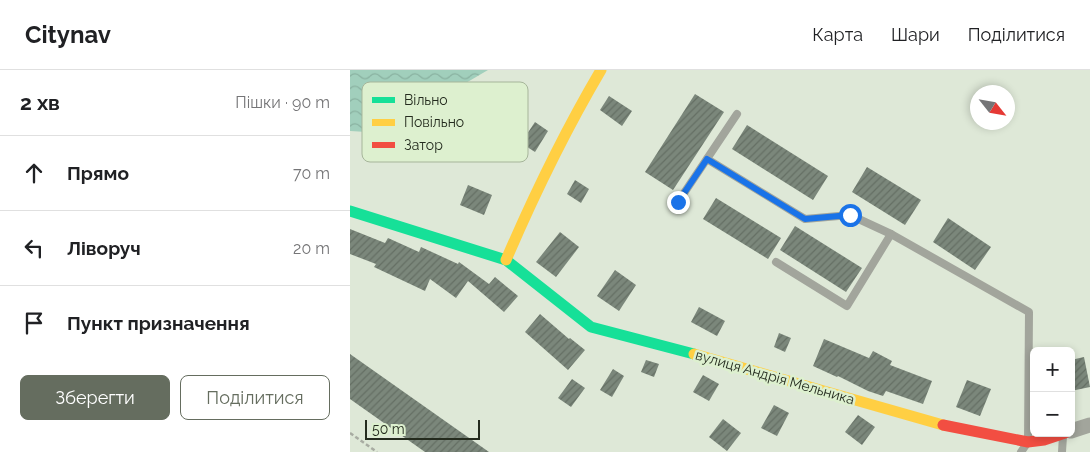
<!DOCTYPE html>
<html lang="uk">
<head>
<meta charset="utf-8">
<style>
	:root { --surface:#fff; --page:#f6f6f6; --text:#202124; --muted:#757577; --line:#e0e0e0; --accent:#656d5f }
	body { margin:0; font-family:Raleway,sans-serif; background:var(--page); color:var(--text) }
	.controls { position:absolute; right:15px; bottom:15px; display:grid; overflow:hidden; border-radius:8px; box-shadow:0 2px 8px #0003 }
	.controls button { width:45px; height:45px; display:grid; place-items:center; padding:0; border:0; border-bottom:1px solid var(--line); background:var(--surface); color:var(--text); font:25px sans-serif }
	.compass { position:absolute; left:620px; top:15px; width:45px; height:45px; border-radius:50%; background:var(--surface); box-shadow:0 2px 8px #0003; rotate:121deg }
	.scale { position:absolute; left:15px; bottom:12px; width:115px; box-sizing:border-box; padding-left:5px; border:2px solid #242b1e; border-top:0; font-size:14px; line-height:18px; white-space:nowrap; color:#242b1e; -webkit-text-stroke:4px #ddf0cf; paint-order:stroke }
	.stop { position:absolute; width:15px; height:15px; margin:-11px; border:4px solid #1a73e8; border-radius:50%; background:#fff }
	.stop.end { background:#1a73e8; border-color:#fff; box-shadow:0 1px 5px #0008 }
	.list { margin:0; padding:0; list-style:none }
	h2 { display:flex; justify-content:space-between; align-items:center; height:65px; margin:0; padding:0 20px; font-size:21px }
	h2 small { font-size:16px; font-weight:400; color:var(--muted) }
	.list li { display:grid; grid-template-columns:32px 1fr auto; gap:15px; align-items:center; box-sizing:border-box; height:75px; padding:0 20px; border-top:1px solid var(--line) }
	.list b { display:block; font-size:19px; white-space:nowrap }
	.list em { font-size:16px; font-style:normal; color:var(--muted) }
	.actions { display:flex; gap:10px; padding:15px 20px }
	.actions a { flex:1; padding:11px 0; border:1px solid var(--accent); border-radius:8px; text-align:center; font-size:18px; color:var(--accent) }
	.actions .main { background:var(--accent); color:#fff }
	.icon { flex:none; width:28px; height:28px; fill:none; stroke:currentColor; stroke-width:2; stroke-linecap:round; stroke-linejoin:round }
	.map { position:relative; flex:none; width:740px; height:382px; overflow:hidden }
	header { display:flex; align-items:center; gap:30px; box-sizing:border-box; height:70px; padding:0 25px; background:var(--surface); border-bottom:1px solid var(--line) }
	header strong { font-size:24px }
	nav { display:flex; gap:28px; margin-inline-start:auto; font-size:18px }
	main { display:flex }
	aside { flex:1; background:var(--surface) }
	.map>svg:first-child { display:block }
	.water { fill:url(#water-waves) }
	.building { fill:url(#building-hatch) }
	.lines { fill:none; stroke-linecap:round; stroke-linejoin:round }
	.path { stroke:#a8aca2; stroke-width:2.5; stroke-dasharray:4 2.5; stroke-linecap:butt }
	.lane { stroke:#a2a59c; stroke-width:8 }
	.street { stroke:#a2a59c; stroke-width:15 }
	.fast { stroke:#16e098; stroke-width:11 }
	.slow { stroke:#ffcf43; stroke-width:11 }
	.jam { stroke:#f24e42; stroke-width:11 }
	.route { stroke:#1a73e8; stroke-width:6 }
	.labels { text-anchor:middle; stroke-width:5; stroke-linejoin:round; paint-order:stroke }
	.street-label { font-size:14px; fill:#242b1e; stroke:#ddf0cf }
	.key { fill:#ddf0cf; stroke:#a6b59a; stroke-width:1 }
	.key-label { font-size:14px; fill:#242b1e }
</style>
</head>
<body>
<header>
<strong>Citynav</strong>
<nav><a>Карта</a><a>Шари</a><a>Поділитися</a></nav>
</header>
<main>
<aside>
<h2>2 хв<small>Пішки · 90 m</small></h2>
<ul class="list">
<li><svg class="icon" aria-label="ahead" viewBox="0 0 24 24"><path d="M12 20V5M6 11l6-6 6 6"/></svg><div><b>Прямо</b></div><em>70 m</em></li>
<li><svg class="icon" aria-label="left" viewBox="0 0 24 24"><path d="M17 20v-9H6M10 6l-5 5 5 5"/></svg><div><b>Ліворуч</b></div><em>20 m</em></li>
<li><svg class="icon" aria-label="arrive" viewBox="0 0 24 24"><path d="M6 21V4h12l-3 4 3 4H6"/></svg><div><b>Пункт призначення</b></div></li>
</ul>
<div class="actions"><a class="main">Зберегти</a><a>Поділитися</a></div>
</aside>
<div class="map">
<svg width="740" height="382" viewBox="0 0 740 382">
	<defs>
		<pattern id="water-waves" width="16" height="10" patternUnits="userSpaceOnUse" patternTransform="scale(1.25)"><rect width="16" height="10" fill="#a1cfbc"/><path d="M0 5q4-4 8 0t8 0" fill="none" stroke="#8ab2a1"/></pattern>
		<pattern id="building-hatch" width="6" height="6" patternUnits="userSpaceOnUse" patternTransform="scale(1.25)"><rect width="6" height="6" fill="#7b877b"/><path d="M-1 1l2-2M0 6l6-6M5 7l2-2" fill="none" stroke="#656f64"/></pattern>
	</defs>
	<rect width="100%" height="100%" fill="#dee8d7"/>
	<polygon class="water" points="0,0 138,0 109,17 17,62 0,61"/>
	<g class="building">
		<polygon points="345,24 374,42 323,120 295,102"/>
		<polygon points="259,26 282,41 272,56 250,40"/>
		<polygon points="185,52 198,61 185,82 171,73"/>
		<polygon points="397,55 478,106 463,130 382,79"/>
		<polygon points="517,97 571,130 555,155 502,122"/>
		<polygon points="225,110 239,119 231,133 217,124"/>
		<polygon points="118,115 142,125 134,145 110,135"/>
		<polygon points="366,128 431,168 418,189 353,149"/>
		<polygon points="598,148 641,177 625,200 583,172"/>
		<polygon points="445,156 512,198 496,222 430,180"/>
		<polygon points="0,159 35,173 38,168 69,182 71,177 108,194 109,192 139,214 145,207 168,226 154,242 118,211 106,228 80,209 75,221 24,197 26,194 0,184"/>
		<polygon points="210,162 229,177 206,207 186,192"/>
		<polygon points="265,200 286,215 269,241 247,226"/>
		<polygon points="349,237 375,251 367,266 341,252"/>
		<polygon points="190,244 219,269 220,268 235,280 218,300 175,262"/>
		<polygon points="429,263 441,268 435,282 424,277"/>
		<polygon points="474,269 519,288 523,281 542,291 540,295 582,311 573,334 536,321 533,326 518,321 488,306 487,307 463,296"/>
		<polygon points="0,284 139,382 75,382 0,329"/>
		<polygon points="734,287 740,317 721,321 721,290"/>
		<polygon points="296,290 309,294 304,307 291,302"/>
		<polygon points="263,299 274,306 262,327 250,320"/>
		<polygon points="353,305 369,314 359,331 343,322"/>
		<polygon points="222,309 235,318 221,337 208,328"/>
		<polygon points="617,310 641,319 630,346 606,337"/>
		<polygon points="424,335 439,343 427,366 411,358"/>
		<polygon points="508,345 525,357 512,375 495,362"/>
		<polygon points="373,349 391,363 377,381 359,367"/>
	</g>
	<g class="lines">
		<polyline class="path" points="0,363 27,382"/>
		<g class="lane">
			<polyline points="357,89 455,149 500,145 541,164 679,242 678,372 671,382"/>
			<polyline points="328,132 387,44"/>
			<polyline points="426,192 497,236 541,164"/>
			<polyline points="712,382 713,366"/>
		</g>
		<polyline class="street" points="721,361 740,355"/>
		<polyline class="fast" points="0,141 156,190 241,257 344,284"/>
		<g class="slow">
			<path d="M156 190C184 125 215 61 251 0"/>
			<polyline points="344,284 593,355"/>
		</g>
		<polyline class="jam" points="593,355 678,372 694,370 715,363"/>
	</g>
	<g class="lines">
		<polyline class="route" points="328,132 357,89 455,149 500,145"/>
	</g>
	<g class="labels">
		<g class="street-label">
			<text transform="translate(425 307) rotate(16)" y="5">вулиця Андрія Мельника</text>
		</g>
	</g>
	<rect x="12" y="12" width="166" height="80" rx="8" class="key"/>
	<rect x="22" y="27" width="23" height="6" fill="#16e098"/>
	<rect x="22" y="49" width="23" height="7" fill="#ffcf43"/>
	<rect x="22" y="72" width="23" height="6" fill="#f24e42"/>
	<g class="key-label">
		<text x="54" y="35">Вільно</text>
		<text x="54" y="57">Повільно</text>
		<text x="54" y="80">Затор</text>
	</g>
</svg>
<div class="controls">
<button>+</button>
<button>−</button>
</div>
<svg class="compass" viewBox="-18 -18 36 36"><path d="M0-13l5 13h-10z" fill="#e53935"/><path d="M0 13l5-13h-10z" fill="#757577"/></svg>
<div class="scale">50 m</div>
<div class="stop" style="left:500px;top:145px"></div>
<div class="stop end" style="left:328px;top:132px"></div>
</div>
</main>
</body>
</html>
